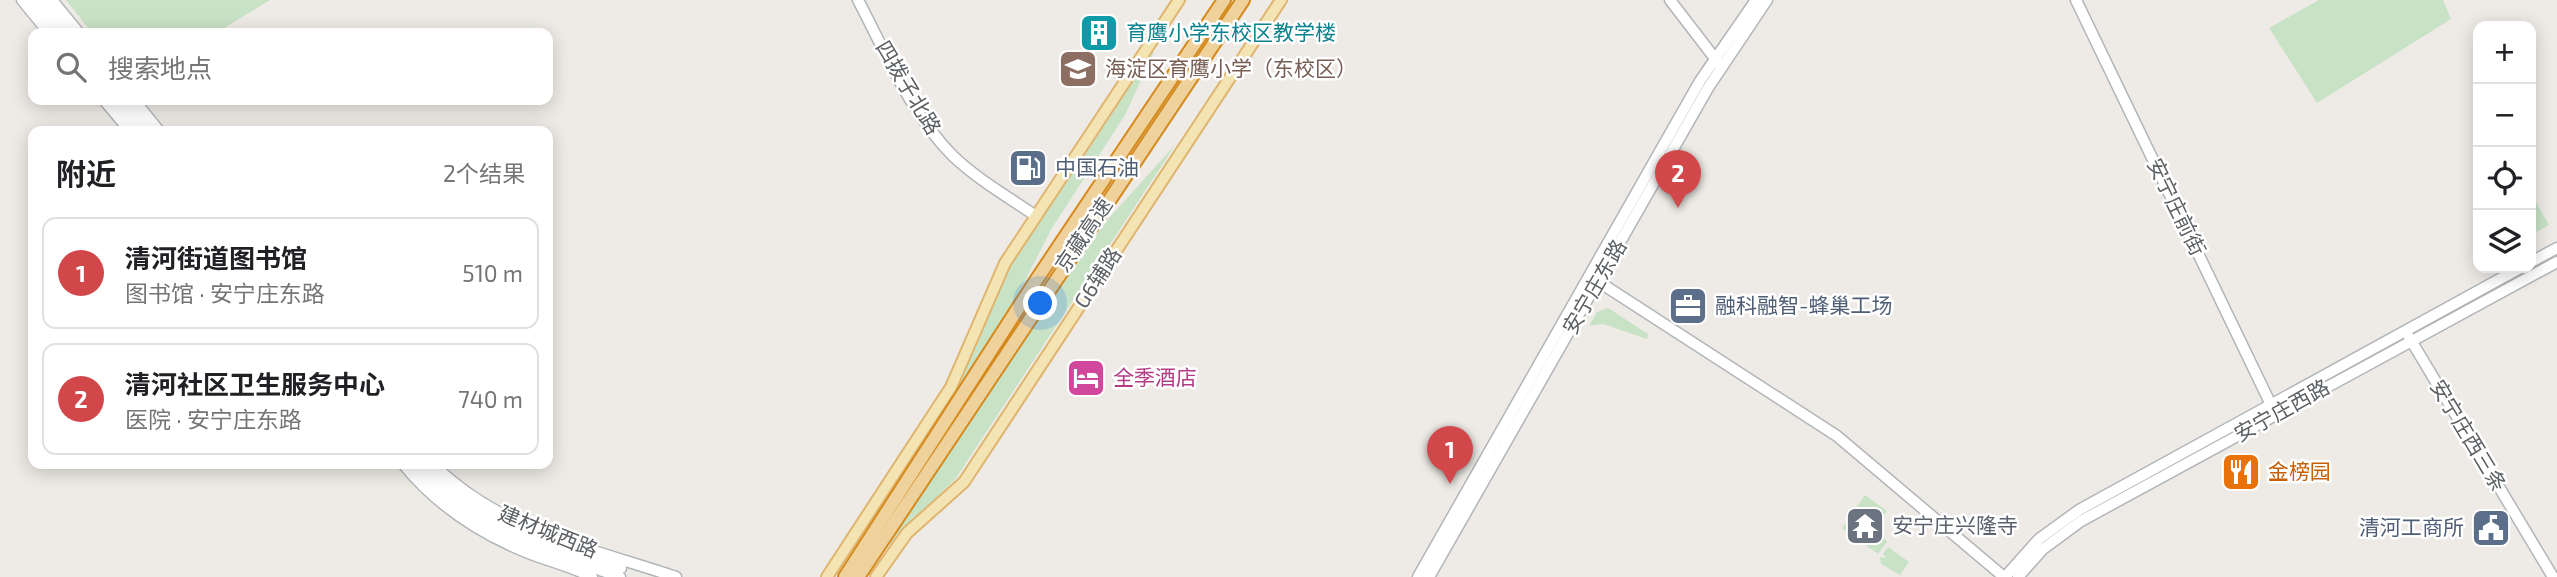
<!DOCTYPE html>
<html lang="zh">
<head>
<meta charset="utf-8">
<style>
	:root { --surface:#fff; --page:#f6f6f6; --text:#202124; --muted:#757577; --line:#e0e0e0; --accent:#d2474a }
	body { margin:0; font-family:"Exo 2","Noto Sans SC",sans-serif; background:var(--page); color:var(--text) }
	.controls { position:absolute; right:21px; top:21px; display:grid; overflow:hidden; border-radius:14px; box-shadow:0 4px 18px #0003 }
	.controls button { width:63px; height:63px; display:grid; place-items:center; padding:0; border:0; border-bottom:2px solid var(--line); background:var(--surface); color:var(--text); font:35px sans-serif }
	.you { position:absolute; left:1041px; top:304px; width:24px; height:24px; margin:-18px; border:5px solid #fff; border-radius:50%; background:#1a73e8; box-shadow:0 0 0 10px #1a73e833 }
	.badge { display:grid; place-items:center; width:46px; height:46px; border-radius:50%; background:var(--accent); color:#fff; font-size:23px; font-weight:700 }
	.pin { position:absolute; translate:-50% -58px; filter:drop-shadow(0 2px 4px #0008) }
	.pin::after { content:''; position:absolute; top:37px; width:24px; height:21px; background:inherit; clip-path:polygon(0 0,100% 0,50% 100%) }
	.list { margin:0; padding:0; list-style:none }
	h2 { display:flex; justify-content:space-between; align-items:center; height:91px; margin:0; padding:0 28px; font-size:30px }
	h2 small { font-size:23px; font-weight:400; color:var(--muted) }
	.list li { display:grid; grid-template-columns:46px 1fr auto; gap:21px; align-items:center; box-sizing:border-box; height:112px; margin:0 14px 14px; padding:0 14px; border:2px solid var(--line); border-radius:14px }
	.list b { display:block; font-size:26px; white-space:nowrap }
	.list p { margin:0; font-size:23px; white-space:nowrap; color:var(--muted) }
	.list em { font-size:23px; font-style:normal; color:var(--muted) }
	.icon { flex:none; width:38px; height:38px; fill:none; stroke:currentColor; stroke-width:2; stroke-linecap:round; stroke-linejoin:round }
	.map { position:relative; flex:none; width:2557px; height:577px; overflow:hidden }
	.search { position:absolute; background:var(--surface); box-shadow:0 4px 18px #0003; left:28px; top:28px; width:525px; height:77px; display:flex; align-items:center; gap:18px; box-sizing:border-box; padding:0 24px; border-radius:14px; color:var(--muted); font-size:26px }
	.panel { position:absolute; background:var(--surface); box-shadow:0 4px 18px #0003; left:28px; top:126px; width:525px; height:343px; border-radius:14px }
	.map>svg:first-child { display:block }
	.green { fill:#c8e2c6 }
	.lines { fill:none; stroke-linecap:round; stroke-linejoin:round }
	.secondary-casing { stroke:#b2b5b8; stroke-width:13 }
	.primary-casing { stroke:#dfb46e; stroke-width:14 }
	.highway-casing { stroke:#d58a1e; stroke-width:16 }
	.secondary { stroke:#fff; stroke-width:10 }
	.primary { stroke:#f4e4b4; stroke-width:10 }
	.highway { stroke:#efd29b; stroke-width:12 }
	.labels { text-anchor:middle; stroke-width:5; stroke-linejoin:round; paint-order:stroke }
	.culture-label { font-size:21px; fill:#0d838f; stroke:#fff; text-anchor:start }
	.education-label { font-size:21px; fill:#785e54; stroke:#fff; text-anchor:start }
	.street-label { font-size:21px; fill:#5d6164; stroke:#fff }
	.service-label { font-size:21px; fill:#4e5e75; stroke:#fff; text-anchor:start }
	.hotel-label { font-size:21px; fill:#b23c85; stroke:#fff; text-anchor:start }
	.food-label { font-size:21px; fill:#c56008; stroke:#fff; text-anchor:start }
	.worship-label { font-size:21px; fill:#5b616d; stroke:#fff; text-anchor:start }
</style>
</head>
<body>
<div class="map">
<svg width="2557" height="577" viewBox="0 0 2557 577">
	<rect width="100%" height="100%" fill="#eeebe6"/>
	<g class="green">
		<polygon points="66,0 270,0 216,33 92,33"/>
		<polygon points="2319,0 2443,0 2451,19 2317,103 2269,28"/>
		<polygon points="1150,49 1154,52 1125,115 1052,228 1014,302 960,384 998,283"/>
		<polygon points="1176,144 956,478 884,550 1049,299 1109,218"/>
		<polygon points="2531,193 2549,225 2531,235"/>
		<polygon points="1608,308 1648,334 1647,339 1603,324 1589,326 1597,312"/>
		<polygon points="1865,495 1887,511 1875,528 1887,542 1878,554 1842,528"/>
		<polygon points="1888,547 1909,562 1900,575 1881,564 1880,557 1886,558 1883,554"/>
	</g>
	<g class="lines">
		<g class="secondary-casing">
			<g id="secondary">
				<polyline points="22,0 49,33"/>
				<polyline points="31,0 59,33"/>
				<polyline points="42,0 69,33"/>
				<polyline points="52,0 79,33"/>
				<path d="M858 0C886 53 910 113 953 156 977 179 1008 197 1036 216"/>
				<polyline points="1670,0 1720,65"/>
				<polyline points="2076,0 2273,409"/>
				<polyline points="104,100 130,131"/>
				<polyline points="113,100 139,131"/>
				<polyline points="124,100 150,131"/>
				<polyline points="134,100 159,131"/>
				<polyline points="2531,262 2557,248"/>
				<polyline points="1599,282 1837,436 2004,577"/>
				<polyline points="2409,337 2553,577"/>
				<path d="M403 464C435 503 479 533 526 552 548 561 571 566 592 577"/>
				<path d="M413 464C468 527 544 550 620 577"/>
				<path d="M423 464C474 523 549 543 621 568"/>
				<path d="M433 464C499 530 590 548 676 577"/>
				<polyline points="1418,577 1700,81 1756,0"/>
				<polyline points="1429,577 1708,88 1767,0"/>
				<polyline points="2005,577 2039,539 2079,510 2520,268"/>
				<polyline points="2018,577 2043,549 2081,521 2557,262"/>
			</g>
		</g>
		<g class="primary-casing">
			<g id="primary">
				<polyline points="827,577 951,387 1005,263 1179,0"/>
				<polyline points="876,577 907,533 964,482 1281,0"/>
			</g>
		</g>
		<g class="highway-casing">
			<g id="highway">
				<polyline points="845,577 1035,282 1224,0"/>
				<polyline points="858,577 1243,0"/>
			</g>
		</g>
		<use href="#secondary" class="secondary"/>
		<use href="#primary" class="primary"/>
		<use href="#highway" class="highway"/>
	</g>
	<defs>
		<g id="building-square" transform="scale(2.0125)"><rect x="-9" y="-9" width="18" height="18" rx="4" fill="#0f9aa8" stroke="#fff"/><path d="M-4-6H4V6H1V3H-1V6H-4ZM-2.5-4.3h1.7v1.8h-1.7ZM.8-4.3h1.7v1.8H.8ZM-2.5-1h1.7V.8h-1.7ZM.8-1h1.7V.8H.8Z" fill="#fff"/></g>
		<g id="school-square" transform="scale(2.0125)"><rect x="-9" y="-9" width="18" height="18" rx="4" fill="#8d6e63" stroke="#fff"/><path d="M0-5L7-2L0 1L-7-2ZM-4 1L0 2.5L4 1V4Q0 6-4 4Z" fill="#fff"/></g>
		<g id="fuel-square" transform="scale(2.0125)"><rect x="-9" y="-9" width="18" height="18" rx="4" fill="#5c6f8a" stroke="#fff"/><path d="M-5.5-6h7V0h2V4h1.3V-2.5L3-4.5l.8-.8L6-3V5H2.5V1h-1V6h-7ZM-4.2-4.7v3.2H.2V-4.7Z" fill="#fff"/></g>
		<g id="office-square" transform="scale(2.0125)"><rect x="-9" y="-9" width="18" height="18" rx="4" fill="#5c6f8a" stroke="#fff"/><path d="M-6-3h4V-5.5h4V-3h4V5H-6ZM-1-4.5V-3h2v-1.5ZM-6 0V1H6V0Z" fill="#fff"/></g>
		<g id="hotel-square" transform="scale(2.0125)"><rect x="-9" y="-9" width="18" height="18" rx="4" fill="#d1479c" stroke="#fff"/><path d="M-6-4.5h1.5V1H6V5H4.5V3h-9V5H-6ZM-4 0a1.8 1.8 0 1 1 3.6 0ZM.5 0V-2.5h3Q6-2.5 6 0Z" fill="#fff"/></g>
		<g id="restaurant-square" transform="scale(2.0125)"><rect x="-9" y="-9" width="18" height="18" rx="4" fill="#e8710a" stroke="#fff"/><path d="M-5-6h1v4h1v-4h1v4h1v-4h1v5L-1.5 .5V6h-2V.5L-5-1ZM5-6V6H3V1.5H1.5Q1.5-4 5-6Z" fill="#fff"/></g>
		<g id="temple-square" transform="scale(2.0125)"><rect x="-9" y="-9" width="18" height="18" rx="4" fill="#6b7280" stroke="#fff"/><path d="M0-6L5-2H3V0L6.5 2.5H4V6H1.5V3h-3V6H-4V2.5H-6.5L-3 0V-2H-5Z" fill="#fff"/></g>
		<g id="civic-square" transform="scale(2.0125)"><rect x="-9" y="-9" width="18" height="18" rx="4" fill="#5c6f8a" stroke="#fff"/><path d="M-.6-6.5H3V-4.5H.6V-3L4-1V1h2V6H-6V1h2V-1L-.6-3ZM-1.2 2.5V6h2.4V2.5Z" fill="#fff"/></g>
	</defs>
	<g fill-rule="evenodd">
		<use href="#building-square" x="1099" y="33"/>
		<use href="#school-square" x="1078" y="69"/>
		<use href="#fuel-square" x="1028" y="168"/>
		<use href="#office-square" x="1688" y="306"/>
		<use href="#hotel-square" x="1086" y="378"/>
		<use href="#restaurant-square" x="2241" y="472"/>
		<use href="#temple-square" x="1865" y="526"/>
		<use href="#civic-square" x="2491" y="528"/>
	</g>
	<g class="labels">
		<g class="culture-label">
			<text x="1126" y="40">育鹰小学东校区教学楼</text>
		</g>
		<g class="education-label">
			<text x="1105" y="76">海淀区育鹰小学（东校区）</text>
		</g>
		<g class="street-label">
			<text transform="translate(908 88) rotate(59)" y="7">四拨子北路</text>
			<text transform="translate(2176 207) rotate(64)" y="7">安宁庄前街</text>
			<text transform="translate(1084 235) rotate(-56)" y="7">京藏高速</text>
			<text transform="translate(1098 278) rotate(-57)" y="7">G6辅路</text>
			<text transform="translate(1595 287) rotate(-60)" y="7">安宁庄东路</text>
			<text transform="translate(2282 411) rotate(-29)" y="7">安宁庄西路</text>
			<text transform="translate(2468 436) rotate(59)" y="7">安宁庄西三条</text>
			<text transform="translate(548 532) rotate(22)" y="7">建材城西路</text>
		</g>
		<g class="service-label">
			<text x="1055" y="175">中国石油</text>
			<text x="1715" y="313">融科融智-蜂巢工场</text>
			<text x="2464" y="535" text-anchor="end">清河工商所</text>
		</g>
		<g class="hotel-label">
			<text x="1113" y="385">全季酒店</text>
		</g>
		<g class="food-label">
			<text x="2268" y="479">金榜园</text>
		</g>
		<g class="worship-label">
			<text x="1892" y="533">安宁庄兴隆寺</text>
		</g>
	</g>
</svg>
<div class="controls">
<button>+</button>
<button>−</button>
<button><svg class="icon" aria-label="locate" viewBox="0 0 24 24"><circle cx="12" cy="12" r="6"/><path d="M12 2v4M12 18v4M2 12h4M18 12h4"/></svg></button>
<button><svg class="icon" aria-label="layers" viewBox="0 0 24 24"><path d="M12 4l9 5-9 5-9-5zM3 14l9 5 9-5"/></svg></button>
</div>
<div class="you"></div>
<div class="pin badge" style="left:1450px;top:484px">1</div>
<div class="pin badge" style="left:1678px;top:208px">2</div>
<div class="search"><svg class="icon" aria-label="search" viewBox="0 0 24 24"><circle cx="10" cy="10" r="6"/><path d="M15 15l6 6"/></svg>搜索地点</div>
<section class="panel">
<h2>附近<small>2个结果</small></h2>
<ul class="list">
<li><span class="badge">1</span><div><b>清河街道图书馆</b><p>图书馆 · 安宁庄东路</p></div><em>510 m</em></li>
<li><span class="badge">2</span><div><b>清河社区卫生服务中心</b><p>医院 · 安宁庄东路</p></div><em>740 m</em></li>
</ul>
</section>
</div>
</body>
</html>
